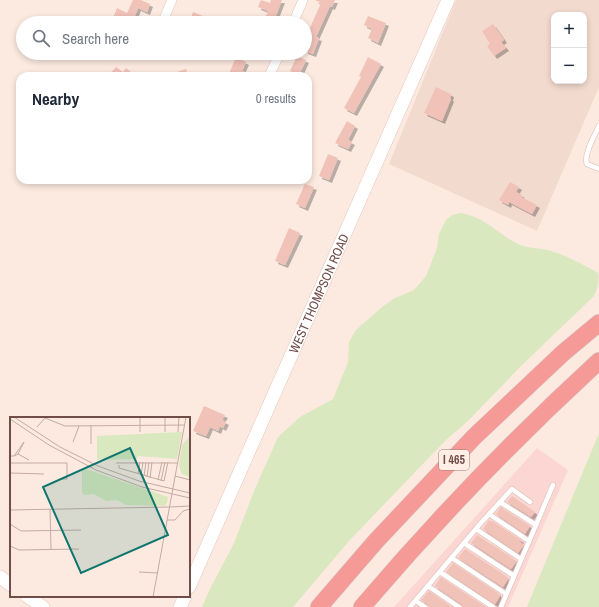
<!DOCTYPE html>
<html lang="en">
<head>
<meta charset="utf-8">
<style>
	:root { --surface:#fff; --page:#f6f6f7; --text:#1f2937; --muted:#747a83; --line:#e0e1e3 }
	body { margin:0; font-family:"Archivo Narrow",sans-serif; background:var(--page); color:var(--text) }
	.controls { position:absolute; right:12px; top:12px; display:grid; overflow:hidden; border-radius:8px; box-shadow:0 2px 6px #0003 }
	.controls button { width:36px; height:36px; display:grid; place-items:center; padding:0; border:0; border-bottom:1px solid var(--line); background:var(--surface); color:var(--text); font:20px sans-serif }
	.list { margin:0; padding:0; list-style:none }
	h2 { display:flex; justify-content:space-between; align-items:center; height:52px; margin:0; padding:0 16px; font-size:17px }
	h2 small { font-size:13px; font-weight:400; color:var(--muted) }
	.icon { flex:none; width:22px; height:22px; fill:none; stroke:currentColor; stroke-width:2; stroke-linecap:round; stroke-linejoin:round }
	.map { position:relative; flex:none; width:599px; height:607px; overflow:hidden }
	.search { position:absolute; background:var(--surface); box-shadow:0 2px 6px #0003; left:16px; top:16px; width:296px; height:44px; display:flex; align-items:center; gap:10px; box-sizing:border-box; padding:0 14px; border-radius:22px; color:var(--muted); font-size:15px }
	.panel { position:absolute; background:var(--surface); box-shadow:0 2px 6px #0003; left:16px; top:72px; width:296px; height:112px; border-radius:12px }
	.map>svg:first-child { display:block }
	.residential { fill:#f3dace; fill-rule:evenodd }
	.commercial { fill:#fcd6d3 }
	.green { fill:#d9e8bf }
	.building { fill:#f1c2b8; filter:url(#shadow) }
	.lines { fill:none; stroke-linecap:round; stroke-linejoin:round }
	.lane-casing { stroke:#e1c7bf; stroke-width:6 }
	.street-casing { stroke:#e1c7bf; stroke-width:10 }
	.secondary-casing { stroke:#e6c6bc; stroke-width:14 }
	.highway-casing { stroke:#d4cac8; stroke-width:18 }
	.lane { stroke:#fff; stroke-width:4.5 }
	.street { stroke:#fff; stroke-width:9 }
	.secondary { stroke:#fff; stroke-width:13 }
	.highway { stroke:#f69a97; stroke-width:17 }
	.labels { text-anchor:middle; stroke-width:3; stroke-linejoin:round; paint-order:stroke }
	.shield { fill:#ffefe5; stroke:#9c7e77; stroke-width:1 }
	.shield-label { font-size:12px; font-weight:bold; fill:#714d48 }
	.street-label { font-size:13px; fill:#714d48; stroke:#ffefe5 }
	.inset-road { fill:none; stroke:#c4aba3; stroke-width:1 }
	.view { fill:#0f766e; fill-opacity:0.15; stroke:#0f766e; stroke-width:2 }
	.inset-edge { fill:none; stroke:#714d48; stroke-width:2 }
</style>
</head>
<body>
<div class="map">
<svg width="599" height="607" viewBox="0 0 599 607">
	<defs>
		<filter id="shadow"><feDropShadow dx="3" dy="3" stdDeviation="0" flood-color="#0004"/></filter>
	</defs>
	<rect width="100%" height="100%" fill="#fceae0"/>
	<path class="residential" d="M456 0H599V87L537 231 389 164ZM554 15H584V81H554Z"/>
	<polygon class="commercial" points="537,448 568,470 508,607 394,607"/>
	<g class="green">
		<path d="M461 213C488 218 498 235 520 245 529 248 538 248 547 250 559 252 587 266 598 273 599 281 598 288 594 296L520 367 468 421 446 440 418 469 349 541 293 607H202L210 589 234 543 254 491 278 437 300 417 333 399 348 362 349 342 356 330 382 307 395 298 414 290 426 276 437 248 439 234 446 220 452 215Z"/>
		<polygon points="599,433 599,607 527,607"/>
	</g>
	<g class="building">
		<polygon points="133,0 141,0 150,4 147,12 138,8 132,23 111,23 117,8 127,13"/>
		<polygon points="261,0 270,3 271,0 282,0 275,18 285,23 263,23 268,11 258,7"/>
		<polygon points="315,0 335,0 332,7 330,6 316,37 319,38 313,54 305,51 305,39 321,3"/>
		<polygon points="193,12 203,16 200,23 189,23"/>
		<polygon points="368,16 386,23 378,43 368,38 372,29 364,25"/>
		<polygon points="493,24 504,40 501,42 506,48 494,56 487,46 490,44 482,31"/>
		<polygon points="297,56 306,60 299,75 290,71"/>
		<polygon points="236,57 246,62 242,71 254,76 228,76"/>
		<polygon points="368,57 381,64 354,113 344,108 361,77 359,76"/>
		<polygon points="116,67 123,72 126,68 136,76 108,76"/>
		<polygon points="186,69 188,76 168,76 168,75"/>
		<polygon points="436,87 451,94 450,98 451,99 442,121 424,113"/>
		<polygon points="347,121 355,126 348,140 352,142 348,149 335,143"/>
		<polygon points="328,154 338,158 329,180 319,176"/>
		<polygon points="510,182 519,187 516,192 522,195 521,197 537,205 532,214 509,202 508,205 499,200"/>
		<polygon points="305,184 314,187 305,208 296,204"/>
		<polygon points="289,228 300,233 285,265 275,261"/>
		<polygon points="204,406 225,415 222,420 226,422 223,428 220,426 218,431 210,427 206,436 193,431"/>
		<polygon points="512,496 535,512 531,517 507,502"/>
		<polygon points="501,507 530,526 525,534 496,514"/>
		<polygon points="489,520 491,522 492,521 521,540 520,542 524,545 518,553 483,529"/>
		<polygon points="477,535 514,559 513,560 516,562 511,569 471,543"/>
		<polygon points="465,549 506,576 505,577 508,579 503,587 458,558"/>
		<polygon points="453,563 498,593 498,594 500,596 495,604 446,572"/>
		<polygon points="441,577 442,578 486,607 463,607 461,604 435,586"/>
		<polygon points="429,591 452,607 429,607 427,604 421,600"/>
	</g>
	<g class="lines">
		<g class="lane-casing">
			<g id="lane">
				<path d="M599 126C595 135 583 155 587 164L599 169"/>
				<polyline points="500,502 536,525"/>
				<polyline points="489,514 529,541"/>
				<polyline points="476,529 521,559"/>
				<polyline points="464,543 514,576"/>
				<polyline points="452,558 506,594"/>
				<polyline points="440,572 493,607"/>
				<polyline points="428,586 459,607"/>
				<polyline points="416,601 425,607"/>
				<polyline points="410,607 480,524 512,489 530,502"/>
				<polyline points="501,607 553,485"/>
			</g>
		</g>
		<g class="street-casing">
			<g id="street">
				<polyline points="162,23 172,0"/>
				<polyline points="293,23 303,0"/>
				<polyline points="269,76 280,53"/>
			</g>
		</g>
		<g class="secondary-casing">
			<g id="secondary">
				<polyline points="0,577 11,585"/>
				<path id="s1" d="M189 587 448 0"/>
				<polyline points="27,596 43,607"/>
				<polyline points="180,607 185,596"/>
			</g>
		</g>
		<g class="highway-casing">
			<g id="highway">
				<polyline points="319,607 376,541 474,437 563,353 599,323"/>
				<path d="M362 607C436 520 515 438 599 361"/>
			</g>
		</g>
		<use href="#lane" class="lane"/>
		<use href="#street" class="street"/>
		<use href="#secondary" class="secondary"/>
		<use href="#highway" class="highway"/>
	</g>
	<g class="labels">
		<rect class="shield" x="439" y="450" width="30" height="20" rx="3"/>
		<g class="shield-label">
			<text x="454" y="464">I 465</text>
		</g>
		<g class="street-label">
			<text dy="5" stroke="none"><textPath href="#s1" startOffset="321">WEST THOMPSON ROAD</textPath></text>
		</g>
	</g>
	<g transform="translate(10 417)">
		<rect width="180" height="180" fill="#fceae0"/>
		<path d="M172 15 167 42 128 39 127 42 87 43V19ZM179 20 180 21V60L172 57 169 49 172 28ZM76 52 158 80 157 86 155 89 116 88 107 83 96 84 84 77 74 78 72 75V53Z" fill="#d9e8bf"/>
		<path class="inset-road" d="M4 0 50 30 88 49 129 64 180 76M130 1V15M155 1V15M0 2 39 28 86 53 132 70 180 81M81 8V27M27 10 35 1 55 9 175 8M168 15 169 0M63 25 69 9M8 37 19 43M0 39H4L8 37 14 25 4 39M0 46H57V62H50M106 46H168M109 48V51L154 64 158 45M0 56 34 57M128 57 130 45M131 58 133 45M134 59 136 45M165 59 180 63M137 60 139 45M140 61 142 45M148 63 152 45M151 64 155 45M160 90 180 89M40 92 41 132M0 93 160 90M157 103H165L173 94 180 92M0 107 11 114 71 113M0 129 9 133 69 132M129 155 147 156M143 180 176 0"/>
		<path class="view" d="M120 31 158 118 71 156 33 70Z"/>
		<rect width="180" height="180" class="inset-edge"/>
	</g>
</svg>
<div class="controls">
<button>+</button>
<button>−</button>
</div>
<div class="search"><svg class="icon" aria-label="search" viewBox="0 0 24 24"><circle cx="10" cy="10" r="6"/><path d="M15 15l6 6"/></svg>Search here</div>
<section class="panel">
<h2>Nearby<small>0 results</small></h2>
<ul class="list">
</ul>
</section>
</div>
</body>
</html>
